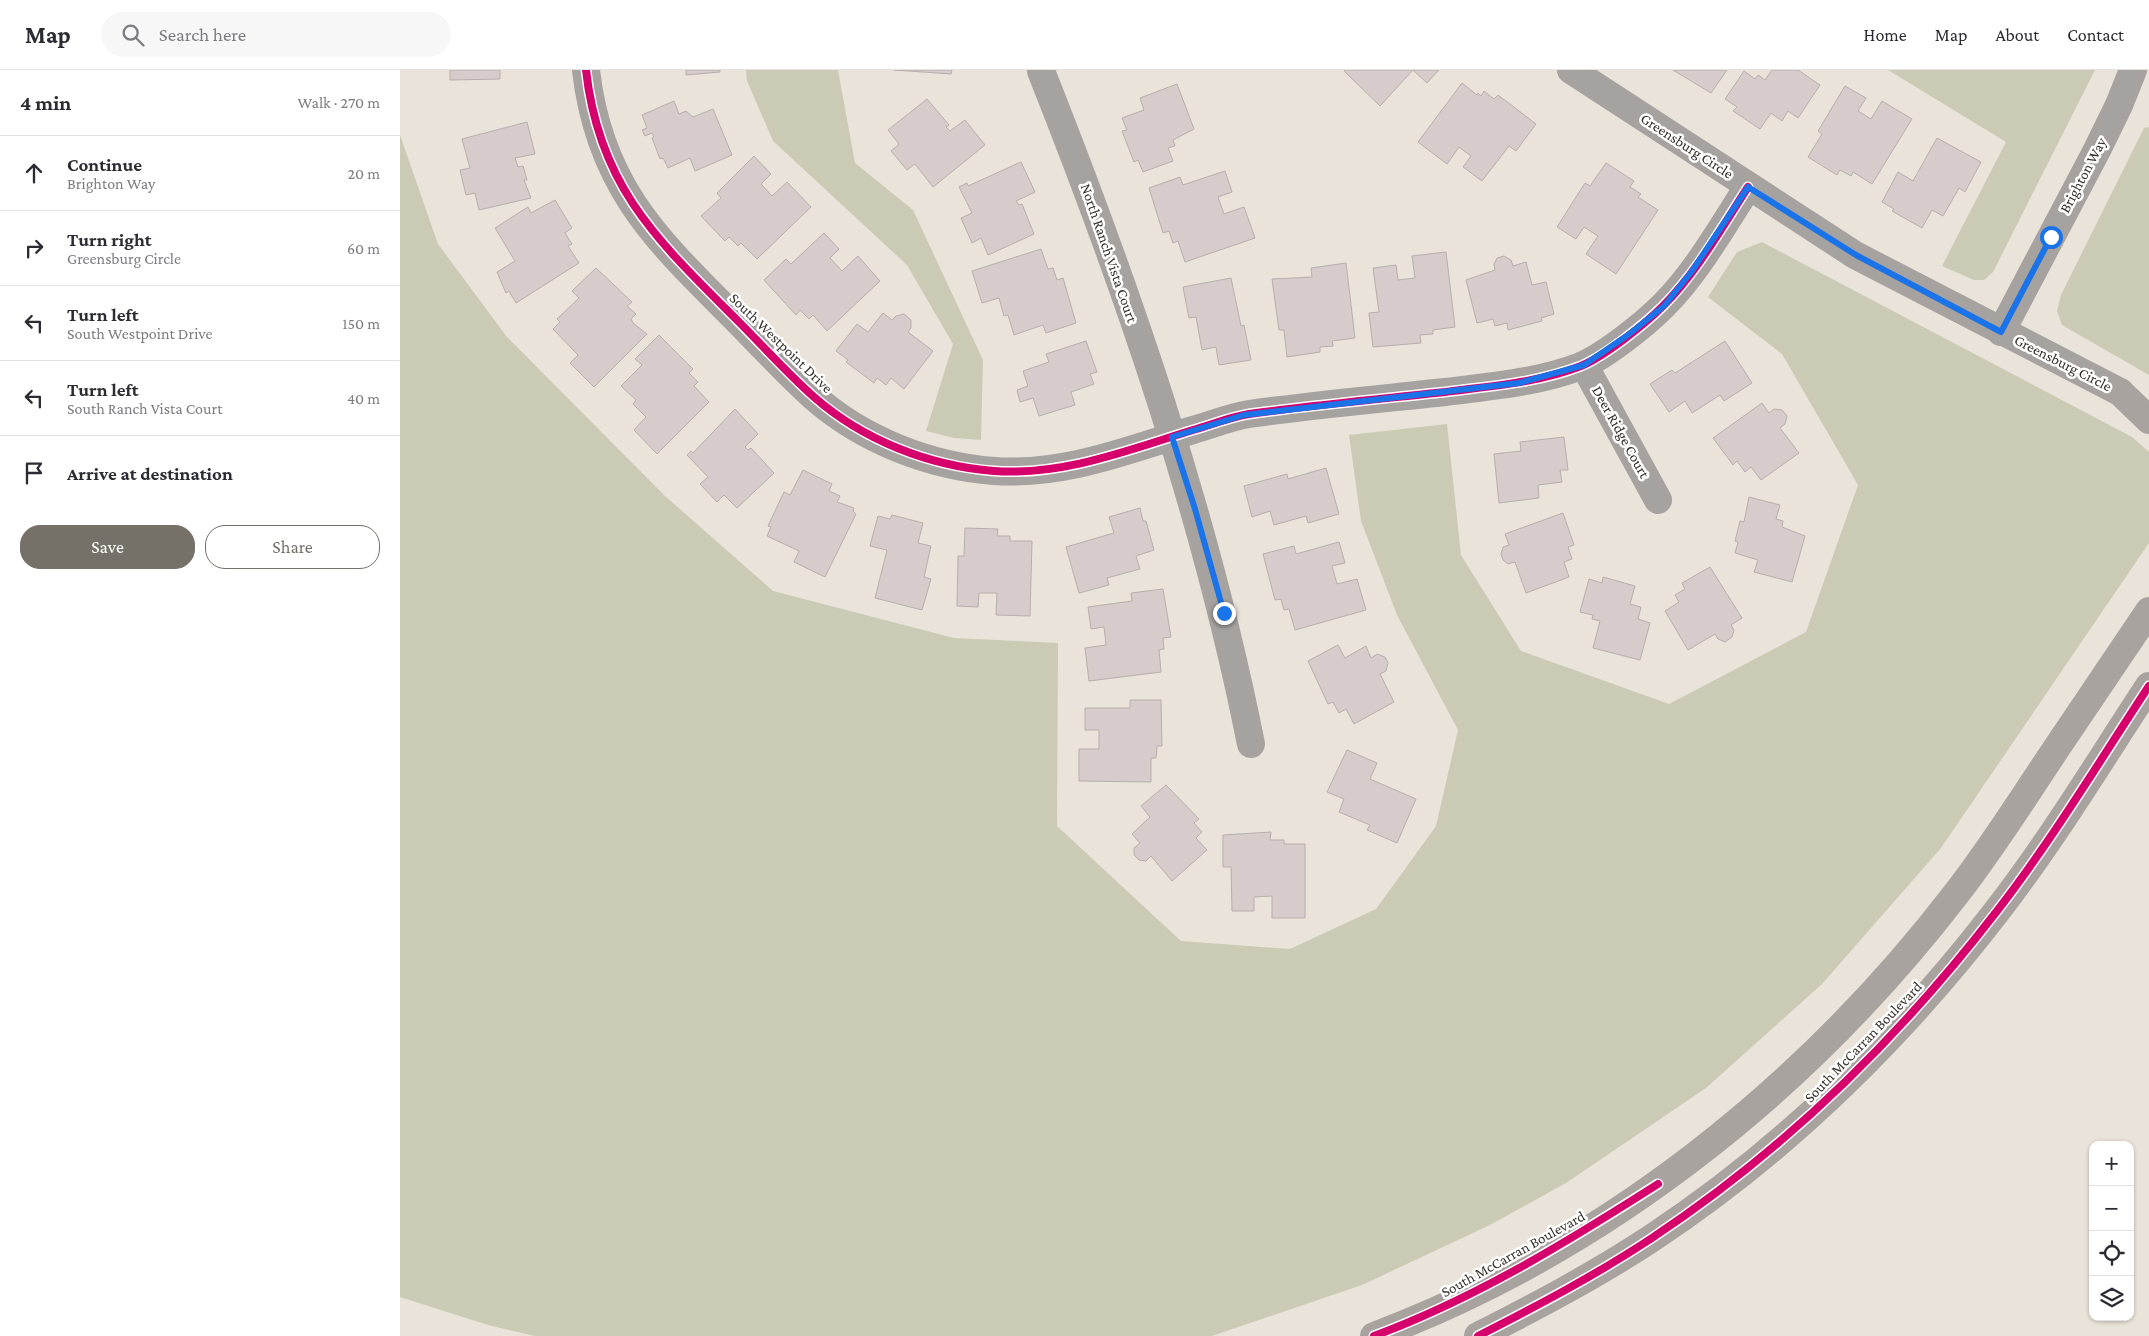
<!DOCTYPE html>
<html lang="en">
<head>
<meta charset="utf-8">
<style>
	:root { --surface:#fff; --page:#f7f7f7; --text:#2b2b33; --muted:#7c7c81; --line:#e1e1e2; --accent:#757068 }
	body { margin:0; font-family:"Crimson Pro",serif; background:var(--page); color:var(--text) }
	.controls { position:absolute; right:15px; bottom:15px; display:grid; overflow:hidden; border-radius:10px; box-shadow:0 1px 4px #0004 }
	.controls button { width:45px; height:45px; display:grid; place-items:center; padding:0; border:0; border-bottom:1px solid var(--line); background:var(--surface); color:var(--text); font:25px sans-serif }
	.stop { position:absolute; width:15px; height:15px; margin:-11px; border:4px solid #1a73e8; border-radius:50%; background:#fff }
	.stop.end { background:#1a73e8; border-color:#fff; box-shadow:0 1px 5px #0008 }
	.list { margin:0; padding:0; list-style:none }
	h2 { display:flex; justify-content:space-between; align-items:center; height:65px; margin:0; padding:0 20px; font-size:21px }
	h2 small { font-size:16px; font-weight:400; color:var(--muted) }
	.list li { display:grid; grid-template-columns:32px 1fr auto; gap:15px; align-items:center; box-sizing:border-box; height:75px; padding:0 20px; border-top:1px solid var(--line) }
	.list b { display:block; font-size:19px; white-space:nowrap }
	.list p { margin:0; font-size:16px; white-space:nowrap; color:var(--muted) }
	.list em { font-size:16px; font-style:normal; color:var(--muted) }
	.actions { display:flex; gap:10px; padding:15px 20px }
	.actions a { flex:1; padding:11px 0; border:1px solid var(--accent); border-radius:20px; text-align:center; font-size:18px; color:var(--accent) }
	.actions .main { background:var(--accent); color:#fff }
	.icon { flex:none; width:28px; height:28px; fill:none; stroke:currentColor; stroke-width:2; stroke-linecap:round; stroke-linejoin:round }
	.map { position:relative; flex:none; width:1749px; height:1266px; overflow:hidden }
	header { display:flex; align-items:center; gap:30px; box-sizing:border-box; height:70px; padding:0 25px; background:var(--surface); border-bottom:1px solid var(--line) }
	header strong { font-size:24px }
	nav { display:flex; gap:28px; margin-inline-start:auto; font-size:18px }
	.search { width:350px; height:45px; background:var(--page); display:flex; align-items:center; gap:12px; box-sizing:border-box; padding:0 18px; border-radius:28px; color:var(--muted); font-size:19px }
	main { display:flex }
	aside { flex:1; background:var(--surface) }
	.map>svg:first-child { display:block }
	.green { fill:#cbcbb5 }
	.building { fill:#d6cccb; stroke:#b6afac }
	.lines { fill:none; stroke-linecap:round; stroke-linejoin:round }
	.minor { stroke:#a6a2a0; stroke-width:28 }
	.primary { stroke:#a9a3a0; stroke-width:28 }
	.cycleway-casing { stroke:#fff; stroke-width:11 }
	.cycleway { stroke:#d6006c; stroke-width:8 }
	.route { stroke:#1a73e8; stroke-width:6 }
	.labels { text-anchor:middle; stroke-width:5; stroke-linejoin:round; paint-order:stroke }
	.street-label { font-size:15px; fill:#36322b; stroke:#fff }
</style>
</head>
<body>
<header>
<strong>Map</strong>
<div class="search"><svg class="icon" aria-label="search" viewBox="0 0 24 24"><circle cx="10" cy="10" r="6"/><path d="M15 15l6 6"/></svg>Search here</div>
<nav><a>Home</a><a>Map</a><a>About</a><a>Contact</a></nav>
</header>
<main>
<aside>
<h2>4 min<small>Walk · 270 m</small></h2>
<ul class="list">
<li><svg class="icon" aria-label="ahead" viewBox="0 0 24 24"><path d="M12 20V5M6 11l6-6 6 6"/></svg><div><b>Continue</b><p>Brighton Way</p></div><em>20 m</em></li>
<li><svg class="icon" aria-label="right" viewBox="0 0 24 24"><path d="M7 20v-9h11M14 6l5 5-5 5"/></svg><div><b>Turn right</b><p>Greensburg Circle</p></div><em>60 m</em></li>
<li><svg class="icon" aria-label="left" viewBox="0 0 24 24"><path d="M17 20v-9H6M10 6l-5 5 5 5"/></svg><div><b>Turn left</b><p>South Westpoint Drive</p></div><em>150 m</em></li>
<li><svg class="icon" aria-label="left" viewBox="0 0 24 24"><path d="M17 20v-9H6M10 6l-5 5 5 5"/></svg><div><b>Turn left</b><p>South Ranch Vista Court</p></div><em>40 m</em></li>
<li><svg class="icon" aria-label="arrive" viewBox="0 0 24 24"><path d="M6 21V4h12l-3 4 3 4H6"/></svg><div><b>Arrive at destination</b></div></li>
</ul>
<div class="actions"><a class="main">Save</a><a>Share</a></div>
</aside>
<div class="map">
<svg width="1749" height="1266" viewBox="0 0 1749 1266">
	<rect width="100%" height="100%" fill="#e9e3d9"/>
	<g class="green">
		<polygon points="346,0 438,0 455,93 513,140 583,290 581,370 554,368 526,361 553,274 507,195 373,71 347,11"/>
		<polygon points="1488,0 1695,0 1593,202 1584,210 1574,210 1542,196 1606,72"/>
		<polygon points="1749,57 1749,305 1662,255 1657,241 1661,225 1744,58"/>
		<polygon points="0,65 38,174 107,267 265,426 373,521 554,568 658,573 657,756 781,871 890,879 976,839 1036,756 1058,660 997,545 961,451 949,365 1047,354 1061,485 1121,581 1269,634 1406,562 1458,415 1382,284 1308,227 1337,182 1362,172 1732,367 1749,382 1749,473 1541,778 1422,914 1306,1018 1166,1113 1090,1155 962,1215 812,1266 135,1266 88,1255 0,1227"/>
	</g>
	<g class="building">
		<polygon points="50,0 100,0 100,9 50,10"/>
		<polygon points="286,0 320,0 320,2 286,5"/>
		<polygon points="494,0 552,0 551,4"/>
		<polygon points="945,0 1039,0 1027,13 1013,0 980,36 944,1"/>
		<polygon points="1273,0 1327,0 1311,23"/>
		<polygon points="1372,0 1398,0 1420,15 1398,48 1388,41 1382,51 1371,43 1360,59 1333,41 1337,37 1325,29 1344,1 1355,9 1358,5 1365,10"/>
		<polygon points="1062,13 1077,25 1078,23 1081,26 1084,21 1094,29 1098,25 1136,54 1116,81 1109,76 1082,111 1063,97 1071,86 1059,77 1047,94 1018,72"/>
		<polygon points="777,14 794,59 773,70 775,76 768,78 773,91 743,102 738,90 734,92 722,61 727,60 722,48 744,40 740,28"/>
		<polygon points="1445,16 1466,28 1458,41 1471,49 1482,31 1512,49 1472,114 1453,102 1451,106 1440,100 1437,105 1408,87 1422,64 1418,61"/>
		<polygon points="527,29 549,55 546,57 550,61 565,50 585,75 533,117 515,94 507,100 491,81 499,74 488,60"/>
		<polygon points="274,31 279,44 286,41 293,47 313,39 332,85 295,101 290,88 268,98 263,88 260,89 252,68 254,67 252,63 245,66 242,60 247,58 242,45"/>
		<polygon points="127,52 135,84 115,88 118,97 123,96 127,110 124,110 131,128 79,140 75,123 66,125 60,100 70,98 62,69"/>
		<polygon points="1537,68 1581,92 1565,122 1559,118 1543,146 1532,140 1522,158 1492,141 1494,139 1482,132 1498,102 1513,111"/>
		<polygon points="354,86 371,104 361,114 372,126 387,112 411,137 357,189 341,173 338,176 329,167 325,171 301,146 321,128 317,123"/>
		<polygon points="621,92 635,122 616,131 619,135 622,134 634,164 588,185 581,168 572,173 561,148 572,143 559,117 567,113 568,116"/>
		<polygon points="1206,93 1234,111 1230,117 1241,124 1238,127 1258,140 1216,204 1186,184 1198,166 1184,157 1176,169 1157,157 1185,113 1190,116"/>
		<polygon points="825,101 832,122 818,127 824,144 844,137 855,168 785,192 778,171 773,173 769,161 763,163 749,118 780,107 783,115"/>
		<polygon points="155,130 172,158 165,163 172,174 168,176 179,193 116,233 109,221 106,223 97,202 115,191 95,158 128,137 131,143"/>
		<polygon points="424,163 439,179 430,188 442,201 458,186 480,211 427,261 413,245 409,249 400,240 396,245 364,210 386,189 391,194"/>
		<polygon points="641,179 648,199 653,198 657,210 663,208 676,253 646,263 643,255 614,265 608,245 604,246 599,228 582,233 572,201"/>
		<polygon points="1046,182 1055,257 1033,260 1033,264 1020,265 1021,273 973,277 969,243 979,242 973,198 996,195 998,210 1015,208 1012,186"/>
		<polygon points="1104,186 1111,190 1113,196 1126,192 1132,215 1146,212 1154,244 1141,248 1142,251 1108,260 1107,253 1095,256 1093,249 1077,253 1066,210 1095,200 1094,194 1097,188"/>
		<polygon points="946,193 955,268 932,271 933,276 920,277 920,282 887,287 884,260 879,260 872,209 912,207 911,198"/>
		<polygon points="196,198 232,232 227,236 236,244 231,249 233,253 247,264 194,317 170,293 178,285 153,259 160,252 157,249 179,228 172,221"/>
		<polygon points="831,208 841,256 844,255 851,290 819,295 816,277 802,280 796,247 789,248 783,217"/>
		<polygon points="483,243 492,250 496,246 504,244 511,250 511,258 508,262 533,281 504,319 491,308 486,315 477,308 474,313 446,292 448,290 436,281 457,254 468,262"/>
		<polygon points="259,265 293,299 289,303 298,312 294,316 309,332 257,384 234,360 246,347 233,334 236,330 221,316 242,295 235,289"/>
		<polygon points="686,271 697,302 690,304 694,314 671,322 675,335 639,346 633,328 620,332 617,320 628,316 623,301 649,292 646,284"/>
		<polygon points="1325,271 1352,313 1324,331 1320,325 1292,343 1285,331 1269,342 1250,314 1272,300 1275,303"/>
		<polygon points="1362,333 1369,343 1374,339 1382,340 1387,346 1385,354 1380,358 1399,383 1361,410 1351,397 1345,402 1337,391 1333,395 1313,368"/>
		<polygon points="335,339 358,364 345,377 348,380 351,378 374,403 337,438 324,425 317,432 300,414 308,407 287,385 291,381 293,383"/>
		<polygon points="1164,367 1168,400 1160,400 1162,412 1138,415 1139,428 1099,433 1094,384 1121,381 1120,372"/>
		<polygon points="926,398 939,444 908,453 906,446 874,455 870,441 852,447 844,416 887,404 888,409"/>
		<polygon points="403,400 432,414 429,421 440,426 437,432 454,438 453,441 456,444 425,507 394,492 399,481 367,466 371,457 368,456 384,422 390,425"/>
		<polygon points="1349,427 1380,435 1376,449 1383,451 1382,457 1405,466 1392,512 1354,502 1358,490 1335,483 1338,472 1335,471 1340,451 1344,452"/>
		<polygon points="740,438 743,451 746,451 754,480 736,486 740,499 707,508 709,515 679,523 666,477 714,463 709,447"/>
		<polygon points="1163,443 1174,475 1168,477 1172,489 1164,492 1169,507 1126,523 1115,492 1108,494 1103,490 1101,484 1103,477 1109,475 1105,464"/>
		<polygon points="492,445 523,453 518,473 531,476 524,507 531,509 522,540 475,528 487,480 470,476 478,446 490,449"/>
		<polygon points="565,458 598,459 597,466 610,466 610,471 632,471 630,546 596,545 597,523 579,523 578,537 557,536 558,486 564,486"/>
		<polygon points="939,472 945,493 932,496 937,514 957,509 966,540 895,560 889,539 884,540 881,529 875,530 863,484 894,476 896,484"/>
		<polygon points="1310,497 1342,548 1331,555 1334,560 1332,567 1325,572 1318,569 1315,564 1288,580 1265,541 1279,532 1275,525 1285,519 1282,513"/>
		<polygon points="1203,507 1235,516 1230,534 1241,537 1238,549 1250,553 1240,590 1193,578 1200,551 1192,549 1193,545 1180,542 1189,509 1202,513"/>
		<polygon points="763,519 771,567 763,568 764,579 759,580 761,602 689,611 685,578 706,575 704,557 691,559 688,537 732,531 731,523"/>
		<polygon points="938,575 945,588 966,576 971,588 977,584 985,587 988,593 986,601 980,604 994,632 954,654 946,639 939,643 933,632 928,634 908,591"/>
		<polygon points="730,630 761,630 762,676 757,676 756,688 751,688 751,712 679,711 679,679 699,679 699,660 685,660 685,638 730,638"/>
		<polygon points="947,680 977,693 970,709 1016,729 997,773 967,760 970,755 939,742 944,729 927,722"/>
		<polygon points="766,715 799,749 794,753 802,762 796,768 807,780 772,811 751,786 746,791 739,790 734,785 734,778 740,773 732,764 750,747 741,736"/>
		<polygon points="871,762 870,770 884,770 884,774 905,774 905,848 872,848 872,826 854,827 854,841 832,841 831,797 823,797 823,765"/>
	</g>
	<g class="lines">
		<g class="minor">
			<path d="M186 0C199 117 258 171 337 250 362 275 387 303 414 327 463 370 529 396 594 401 663 406 728 380 793 360 811 355 830 347 849 344 914 335 980 329 1045 322 1091 316 1137 313 1181 296 1205 286 1245 254 1263 236 1297 202 1322 157 1348 117"/>
			<polyline points="1171,0 1455,185 1720,322"/>
			<path d="M641 1C728 220 805 443 851 674"/>
			<polyline points="1601,262 1697,80 1719,35 1733,0"/>
			<polyline points="1184,295 1258,430"/>
		</g>
		<g class="primary">
			<polyline points="1720,322 1749,350"/>
			<path d="M974 1266C1205 1179 1406 1019 1556 824 1595 774 1628 720 1664 667 1692 625 1721 583 1749 541"/>
			<path d="M1078 1266C1137 1236 1196 1205 1252 1168 1385 1080 1500 967 1597 841 1652 770 1699 692 1749 616"/>
		</g>
		<g class="cycleway-casing">
			<g id="cycleway">
				<path d="M186 0C199 117 258 171 337 250 362 275 387 303 414 327 463 370 529 396 594 401 663 406 728 380 793 360 811 355 830 347 849 344 914 335 980 329 1045 322 1091 316 1137 313 1181 296 1205 286 1245 254 1263 236 1297 202 1322 157 1348 117"/>
				<path d="M974 1266C1076 1228 1167 1172 1258 1114"/>
				<path d="M1078 1266C1137 1236 1196 1205 1252 1168 1385 1080 1500 967 1597 841 1652 770 1699 692 1749 616"/>
			</g>
		</g>
		<use href="#cycleway" class="cycleway"/>
	</g>
	<g class="lines">
		<polyline class="route" points="824,543 795,439 772,367 844,345 1119,313 1184,295 1228,265 1264,236 1292,201 1348,117 1456,185 1601,262 1651,167"/>
	</g>
	<g class="labels">
		<g class="street-label">
			<text transform="translate(1287 76) rotate(33)" y="5">Greensburg Circle</text>
			<text transform="translate(1683 105) rotate(-62)" y="5">Brighton Way</text>
			<text transform="translate(709 183) rotate(71)" y="5">North Ranch Vista Court</text>
			<text transform="translate(381 273) rotate(44)" y="5">South Westpoint Drive</text>
			<text transform="translate(1663 293) rotate(27)" y="5">Greensburg Circle</text>
			<text transform="translate(1221 362) rotate(61)" y="5">Deer Ridge Court</text>
			<text transform="translate(1463 972) rotate(-46)" y="5">South McCarran Boulevard</text>
			<text transform="translate(1113 1184) rotate(-29)" y="5">South McCarran Boulevard</text>
		</g>
	</g>
</svg>
<div class="controls">
<button>+</button>
<button>−</button>
<button><svg class="icon" aria-label="locate" viewBox="0 0 24 24"><circle cx="12" cy="12" r="6"/><path d="M12 2v4M12 18v4M2 12h4M18 12h4"/></svg></button>
<button><svg class="icon" aria-label="layers" viewBox="0 0 24 24"><path d="M12 4l9 5-9 5-9-5zM3 14l9 5 9-5"/></svg></button>
</div>
<div class="stop" style="left:1651px;top:167px"></div>
<div class="stop end" style="left:824px;top:543px"></div>
</div>
</main>
</body>
</html>
